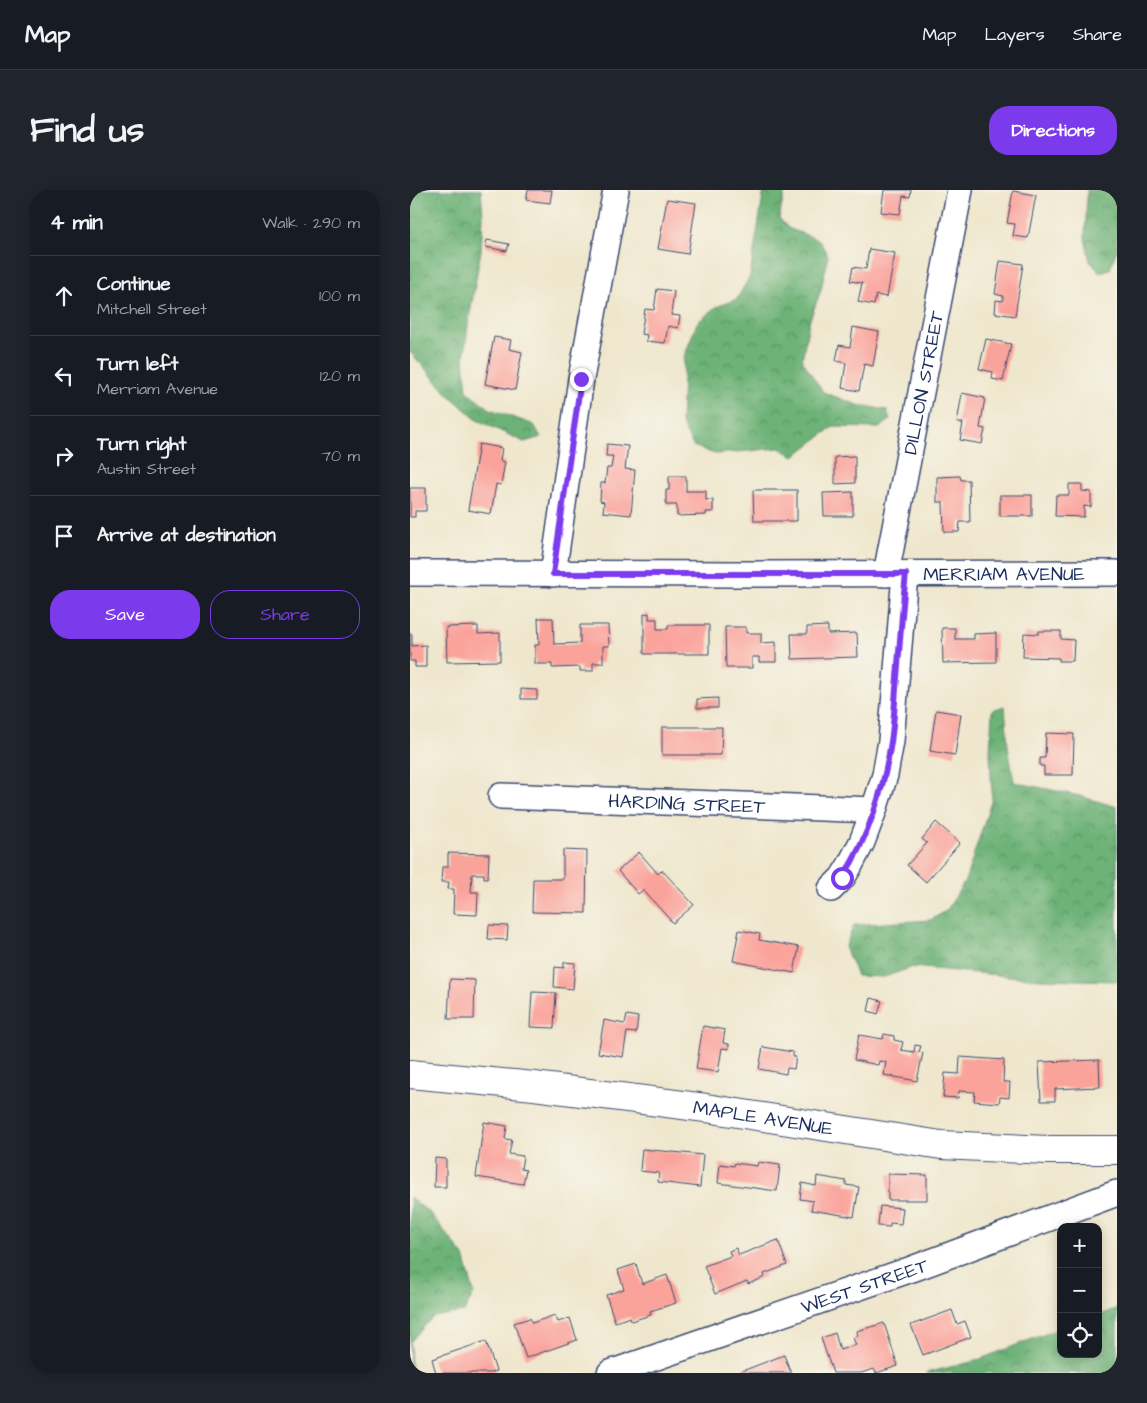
<!DOCTYPE html>
<html lang="en">
<head>
<meta charset="utf-8">
<style>
	:root { --surface:#171b24; --page:#20242c; --text:#f1f3f6; --muted:#9ea1a6; --line:#363941; --accent:#7c3aed }
	body { margin:0; font-family:"Architects Daughter",sans-serif; background:var(--page); color:var(--text) }
	.controls { position:absolute; right:15px; bottom:15px; display:grid; overflow:hidden; border-radius:10px; box-shadow:0 2px 12px #0003 }
	.controls button { width:45px; height:45px; display:grid; place-items:center; padding:0; border:0; border-bottom:1px solid var(--line); background:var(--surface); color:var(--text); font:25px sans-serif }
	.stop { position:absolute; width:15px; height:15px; margin:-11px; border:4px solid #7c3aed; border-radius:50%; background:#fff }
	.stop.end { background:#7c3aed; border-color:#fff; box-shadow:0 1px 5px #0008 }
	.list { margin:0; padding:0; list-style:none }
	h2 { display:flex; justify-content:space-between; align-items:center; height:65px; margin:0; padding:0 20px; font-size:21px }
	h2 small { font-size:16px; font-weight:400; color:var(--muted) }
	.list li { display:grid; grid-template-columns:32px 1fr auto; gap:15px; align-items:center; box-sizing:border-box; height:80px; padding:0 20px; border-top:1px solid var(--line) }
	.list b { display:block; font-size:19px; white-space:nowrap }
	.list p { margin:0; font-size:16px; white-space:nowrap; color:var(--muted) }
	.list em { font-size:16px; font-style:normal; color:var(--muted) }
	.actions { display:flex; gap:10px; padding:15px 20px }
	.actions a { flex:1; padding:11px 0; border:1px solid var(--accent); border-radius:20px; text-align:center; font-size:18px; color:var(--accent) }
	.actions .main { background:var(--accent); color:#fff }
	.icon { flex:none; width:28px; height:28px; fill:none; stroke:currentColor; stroke-width:2; stroke-linecap:round; stroke-linejoin:round }
	.map { position:relative; flex:none; width:707px; height:1183px; overflow:hidden; border-radius:20px }
	header { display:flex; align-items:center; gap:30px; box-sizing:border-box; height:70px; padding:0 25px; background:var(--surface); border-bottom:1px solid var(--line) }
	header strong { font-size:24px }
	nav { display:flex; gap:28px; margin-inline-start:auto; font-size:18px }
	.intro { display:flex; align-items:center; justify-content:space-between; box-sizing:border-box; height:120px; padding:0 30px }
	h1 { margin:0; font-size:35px }
	.button { padding:12px 22px; border-radius:20px; background:var(--accent); color:#fff; font-size:18px; font-weight:700 }
	main { display:flex; gap:30px; padding:0 30px }
	aside { flex:1; background:var(--surface); border-radius:20px; box-shadow:0 2px 12px #0003 }
	.map>svg:first-child { display:block }
	.forest { fill:url(#forest-crowns); stroke:#44706a }
	.building { fill:#faa39b }
	.lines { fill:none; stroke-linecap:round; stroke-linejoin:round }
	.minor-casing { stroke:#3b4b6f; stroke-width:28 }
	.major-casing { stroke:#3b4b6f; stroke-width:30 }
	.minor { stroke:#fff; stroke-width:25 }
	.major { stroke:#fff; stroke-width:28 }
	.route { stroke:#7c3aed; stroke-width:6 }
	.labels { text-anchor:middle; stroke-width:4; stroke-linejoin:round; paint-order:stroke }
	.street-label { font-size:19px; fill:#1b2f5e; stroke:#f7f3e8 }
</style>
</head>
<body>
<header>
<strong>Map</strong>
<nav><a>Map</a><a>Layers</a><a>Share</a></nav>
</header>
<div class="intro"><h1>Find us</h1><a class="button">Directions</a></div>
<main>
<aside>
<h2>4 min<small>Walk · 290 m</small></h2>
<ul class="list">
<li><svg class="icon" aria-label="ahead" viewBox="0 0 24 24"><path d="M12 20V5M6 11l6-6 6 6"/></svg><div><b>Continue</b><p>Mitchell Street</p></div><em>100 m</em></li>
<li><svg class="icon" aria-label="left" viewBox="0 0 24 24"><path d="M17 20v-9H6M10 6l-5 5 5 5"/></svg><div><b>Turn left</b><p>Merriam Avenue</p></div><em>120 m</em></li>
<li><svg class="icon" aria-label="right" viewBox="0 0 24 24"><path d="M7 20v-9h11M14 6l5 5-5 5"/></svg><div><b>Turn right</b><p>Austin Street</p></div><em>70 m</em></li>
<li><svg class="icon" aria-label="arrive" viewBox="0 0 24 24"><path d="M6 21V4h12l-3 4 3 4H6"/></svg><div><b>Arrive at destination</b></div></li>
</ul>
<div class="actions"><a class="main">Save</a><a>Share</a></div>
</aside>
<div class="map">
<svg width="707" height="1183" viewBox="0 0 707 1183">
	<defs>
		<pattern id="forest-crowns" width="20" height="18" patternUnits="userSpaceOnUse" patternTransform="scale(1.25)"><rect width="20" height="18" fill="#6db277"/><path d="M2 6a3 3 0 1 1 6 0M12 15a3 3 0 1 1 6 0" fill="none" stroke="#599165"/></pattern>
	</defs>
	<rect width="100%" height="100%" fill="#f7f3e8"/>
	<filter id="ink" filterUnits="userSpaceOnUse"><feTurbulence type="fractalNoise" baseFrequency=".02" numOctaves="2"/><feDisplacementMap in="SourceGraphic" scale="10" xChannelSelector="R" yChannelSelector="G"/><feConvolveMatrix kernelMatrix="1 2 1 2 8 2 1 2 1" color-interpolation-filters="sRGB"/></filter>
	<filter id="wash" filterUnits="userSpaceOnUse"><feTurbulence type="fractalNoise" baseFrequency=".0096" numOctaves="4" result="noise"/><feDisplacementMap in="SourceGraphic" scale="20" xChannelSelector="R" yChannelSelector="G"/><feGaussianBlur stdDeviation="1.12" result="paint"/><feColorMatrix in="noise" values="0 0 0 0 0 0 0 0 0 0 0 0 0 0 0 0 0 1.4 0 .05"/><feComposite in="paint" operator="in"/></filter>
	<g filter="url(#wash)">
		<rect width="100%" height="100%" fill="#efe7cd"/>
		<g class="forest">
			<polygon points="0,0 71,0 73,26 71,60 58,135 54,168 57,201 80,219 124,235 131,247 114,252 67,230 39,205 0,162"/>
			<polygon points="354,0 375,0 369,28 378,38 409,50 418,66 411,100 399,132 392,170 413,202 448,215 477,220 480,230 469,238 423,237 384,266 369,258 305,264 283,256 271,232 274,167 287,133 306,117 327,109 340,86"/>
			<polygon points="677,0 705,0 707,59 700,79 689,82 680,71 675,49"/>
			<polygon points="595,516 598,556 604,592 670,606 707,617 707,791 631,789 503,777 474,787 447,786 435,757 444,735 521,730 537,720 555,691 582,609 580,563 582,520"/>
			<polygon points="0,1007 21,1024 54,1066 64,1103 54,1122 23,1127 0,1152 1,1183 0,1183"/>
			<polygon points="707,1118 707,1183 516,1183 565,1171 651,1138 651,1164 688,1164 688,1126"/>
		</g>
		<g id="blocks">
			<g class="building">
				<polygon points="118,0 142,0 140,13 116,10"/>
				<polygon points="474,0 501,0 500,7 493,6 490,24 471,22"/>
				<polygon points="603,1 626,5 618,48 603,46 605,34 597,33"/>
				<polygon points="257,9 286,13 278,64 248,59"/>
				<polygon points="77,50 99,54 97,61 75,57"/>
				<polygon points="459,59 485,63 477,107 466,105 464,115 448,112 452,93 440,91 443,77 456,79"/>
				<polygon points="590,71 613,74 605,126 585,123 586,110 593,111 593,106 585,104"/>
				<polygon points="247,99 264,101 261,125 270,126 268,138 258,136 255,153 236,151 237,145 231,144 235,119 244,120"/>
				<polygon points="443,137 469,142 463,176 454,174 449,201 432,198 436,173 426,171 429,155 440,157"/>
				<polygon points="84,147 101,150 99,159 112,162 105,200 75,194"/>
				<polygon points="576,149 601,154 593,191 582,189 583,182 569,179"/>
				<polygon points="552,203 575,208 570,238 575,239 572,254 550,250 553,233 547,233"/>
				<polygon points="69,254 92,258 90,271 95,272 91,295 86,294 81,324 58,320"/>
				<polygon points="197,254 218,256 215,279 225,280 221,325 193,322 194,312 190,311 191,293 195,293 197,278 201,278 203,266 196,266"/>
				<polygon points="445,266 445,293 425,294 425,267"/>
				<polygon points="259,286 276,286 276,301 296,301 296,310 303,310 303,322 296,322 296,325 267,326 267,315 256,315 256,300 259,300"/>
				<polygon points="550,286 551,290 559,290 560,332 550,332 549,342 534,342 533,312 527,312 527,287"/>
				<polygon points="659,294 672,294 672,301 681,302 681,317 674,316 674,327 645,326 646,305 659,305"/>
				<polygon points="0,298 16,298 16,321 5,321 5,327 0,327"/>
				<polygon points="343,300 387,300 387,331 344,331"/>
				<polygon points="443,302 443,326 414,326 413,303"/>
				<rect x="590" y="305" width="32" height="21"/>
				<polygon points="239,423 239,429 247,429 247,439 258,439 258,435 299,435 299,464 234,464 234,424"/>
				<polygon points="128,428 143,428 144,454 170,453 170,435 198,435 199,456 193,456 193,473 183,473 183,481 170,481 170,477 142,478 142,474 125,474 125,455 129,455"/>
				<polygon points="68,436 68,444 90,443 90,471 37,472 36,437"/>
				<polygon points="418,436 418,444 447,443 448,467 382,469 381,444 397,444 397,437"/>
				<polygon points="315,437 336,437 336,443 351,443 351,453 366,452 366,472 349,472 349,467 342,467 342,478 316,478"/>
				<polygon points="532,438 545,438 545,449 564,449 564,444 586,443 586,472 533,473"/>
				<polygon points="629,441 651,441 651,449 664,450 663,471 649,471 649,468 613,467 614,443 629,444"/>
				<polygon points="0,444 2,444 2,456 16,455 16,477 5,477 5,471 0,471"/>
				<polygon points="111,499 127,500 127,509 111,509"/>
				<polygon points="308,508 308,518 287,518 287,509"/>
				<polygon points="526,520 551,524 545,565 520,561"/>
				<polygon points="252,537 312,537 311,565 252,565"/>
				<polygon points="636,543 664,544 663,585 634,585 634,576 630,576 630,568 635,568"/>
				<polygon points="526,632 550,653 516,692 497,675 517,653 512,649"/>
				<polygon points="153,660 177,661 176,723 122,722 123,689 153,689"/>
				<polygon points="229,662 248,684 252,680 284,715 263,733 233,700 228,704 208,681"/>
				<polygon points="38,663 79,664 78,688 74,688 74,684 62,684 61,702 68,702 67,725 43,724 44,699 38,699 39,692 31,692 32,677 38,677"/>
				<polygon points="79,735 98,736 97,750 78,749"/>
				<polygon points="329,740 350,744 349,750 389,757 384,783 323,771"/>
				<polygon points="154,772 165,773 163,799 144,797 145,777 154,778"/>
				<polygon points="40,789 65,790 64,829 38,829"/>
				<polygon points="122,802 146,803 144,838 120,837"/>
				<polygon points="461,808 472,811 468,824 458,821"/>
				<polygon points="217,825 228,827 226,843 217,842 213,867 188,863 194,830 215,834"/>
				<polygon points="293,836 315,840 313,853 319,854 319,859 312,858 308,882 286,879"/>
				<polygon points="474,844 484,846 484,850 493,852 491,860 504,862 505,855 511,856 509,862 513,863 507,891 474,885 476,872 469,871 468,875 444,870 449,845 473,849"/>
				<polygon points="353,857 383,862 383,867 386,867 384,879 377,878 376,884 349,879"/>
				<polygon points="550,867 594,870 593,892 600,892 599,908 590,907 589,913 564,911 565,902 549,901 548,908 533,907 535,883 549,884"/>
				<polygon points="689,870 690,897 645,899 645,911 631,911 629,872"/>
				<polygon points="74,932 97,936 95,949 102,950 99,964 113,966 111,979 116,980 113,994 66,987"/>
				<polygon points="232,959 293,965 290,997 248,992 249,983 230,981"/>
				<polygon points="25,968 36,969 36,997 24,997"/>
				<polygon points="348,972 370,975 367,1001 308,993 310,974 324,976 325,973 347,976"/>
				<polygon points="478,984 517,985 517,1010 478,1010"/>
				<polygon points="407,986 436,991 436,995 449,997 444,1027 401,1020 403,1011 390,1009 392,993 406,996"/>
				<polygon points="470,1016 493,1018 491,1034 480,1033 480,1037 468,1036"/>
				<polygon points="368,1050 377,1075 354,1084 355,1087 338,1094 337,1091 305,1104 294,1076 321,1066 319,1061 326,1058 329,1065"/>
				<polygon points="226,1074 232,1094 257,1085 266,1113 240,1121 241,1125 221,1131 220,1127 205,1132 196,1105 214,1099 208,1080"/>
				<polygon points="542,1120 547,1134 555,1131 561,1147 513,1165 501,1135"/>
				<polygon points="145,1125 148,1132 160,1128 167,1150 116,1168 104,1133 120,1128 122,1133"/>
				<polygon points="474,1133 488,1176 466,1183 464,1179 451,1183 423,1183 411,1148 425,1143 430,1160 446,1155 443,1148 448,1146 447,1141"/>
				<polygon points="76,1151 86,1181 80,1183 26,1183 22,1169"/>
				<polygon points="374,1165 381,1183 327,1183"/>
			</g>
		</g>
	</g>
	<g filter="url(#ink)">
		<use href="#blocks" fill-opacity="0" stroke="#3b4b6f" stroke-width="1"/>
		<g class="lines">
			<g class="minor-casing">
				<g id="minor">
					<path id="s1" d="M0 383 331 384 707 383"/>
					<polyline points="143,384 171,189 206,0"/>
					<path id="s2" d="M476 384 550 0"/>
					<path id="s3" d="M91 606 464 620"/>
					<polyline points="421,699 432,688 439,677 452,652 464,620 475,585 481,551 495,384"/>
					<path id="s4" d="M200 1183 502 1079 707 1003"/>
				</g>
			</g>
			<g class="major-casing">
				<g id="major">
					<path id="s5" d="M0 884 124 896 296 918 531 955 638 960H707"/>
				</g>
			</g>
			<use href="#minor" class="minor"/>
			<use href="#major" class="major"/>
		</g>
	</g>
	<g class="lines" filter="url(#ink)">
		<path class="route" d="M171 189 143 384H496C492 419 490 453 487 487 485 509 484 531 481 552 474 598 458 650 432 688"/>
	</g>
	<g class="labels">
		<g class="street-label">
			<text dy="7" stroke="none"><textPath href="#s2" startOffset="195">DILLON STREET</textPath></text>
			<text dy="7" stroke="none"><textPath href="#s1" startOffset="594">MERRIAM AVENUE</textPath></text>
			<text dy="7" stroke="none"><textPath href="#s3" startOffset="186">HARDING STREET</textPath></text>
			<text dy="7" stroke="none"><textPath href="#s5" startOffset="356">MAPLE AVENUE</textPath></text>
			<text dy="7" stroke="none"><textPath href="#s4" startOffset="269">WEST STREET</textPath></text>
		</g>
	</g>
</svg>
<div class="controls">
<button>+</button>
<button>−</button>
<button><svg class="icon" aria-label="locate" viewBox="0 0 24 24"><circle cx="12" cy="12" r="6"/><path d="M12 2v4M12 18v4M2 12h4M18 12h4"/></svg></button>
</div>
<div class="stop" style="left:432px;top:688px"></div>
<div class="stop end" style="left:171px;top:189px"></div>
</div>
</main>
</body>
</html>
